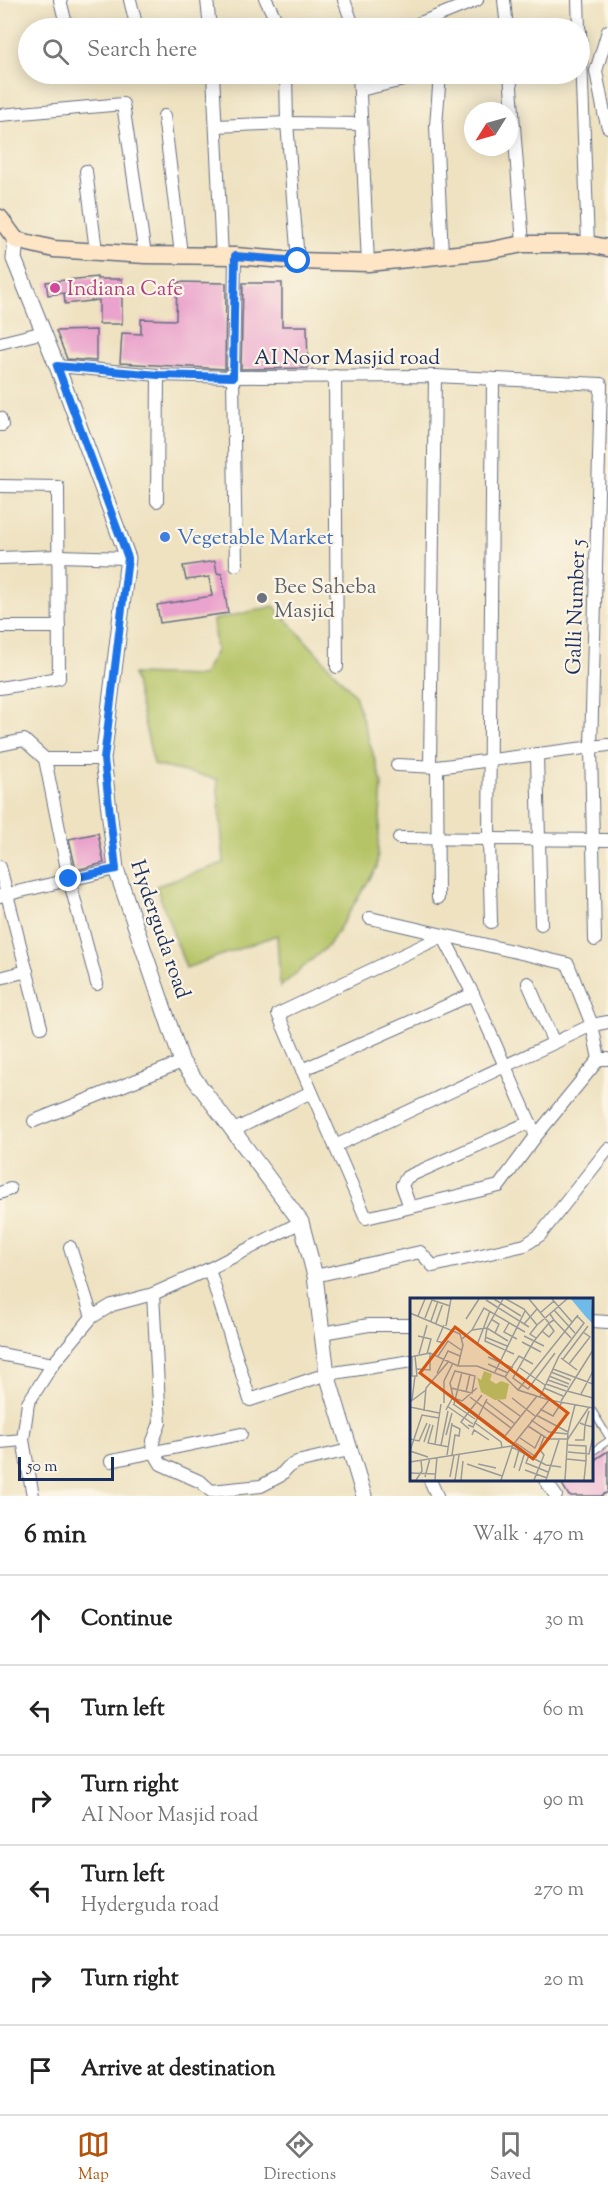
<!DOCTYPE html>
<html lang="en">
<head>
<meta charset="utf-8">
<style>
	:root { --surface:#fff; --page:#f6f6f6; --text:#222; --muted:#767676; --line:#e0e0e0; --accent:#b45309 }
	body { margin:0; font-family:"Sorts Mill Goudy",serif; background:var(--page); color:var(--text) }
	.compass { position:absolute; left:464px; top:102px; width:54px; height:54px; border-radius:50%; background:var(--surface); box-shadow:0 3px 15px #0003; rotate:233deg }
	.scale { position:absolute; left:18px; bottom:15px; width:96px; box-sizing:border-box; padding-left:6px; border:3px solid #1b2f5e; border-top:0; font-size:16px; line-height:21px; white-space:nowrap; color:#1b2f5e; -webkit-text-stroke:4px #fcf5e5; paint-order:stroke }
	.stop { position:absolute; width:18px; height:18px; margin:-14px; border:4px solid #1a73e8; border-radius:50%; background:#fff }
	.stop.end { background:#1a73e8; border-color:#fff; box-shadow:0 2px 6px #0008 }
	.list { margin:0; padding:0; list-style:none }
	h2 { display:flex; justify-content:space-between; align-items:center; height:78px; margin:0; padding:0 24px; font-size:26px }
	h2 small { font-size:20px; font-weight:400; color:var(--muted) }
	.list li { display:grid; grid-template-columns:39px 1fr auto; gap:18px; align-items:center; box-sizing:border-box; height:90px; padding:0 24px; border-top:2px solid var(--line) }
	.list b { display:block; font-size:22px; white-space:nowrap }
	.list p { margin:0; font-size:20px; white-space:nowrap; color:var(--muted) }
	.list em { font-size:20px; font-style:normal; color:var(--muted) }
	.icon { flex:none; width:33px; height:33px; fill:none; stroke:currentColor; stroke-width:2; stroke-linecap:round; stroke-linejoin:round }
	.map { position:relative; flex:none; width:608px; height:1496px; overflow:hidden }
	.search { position:absolute; background:var(--surface); box-shadow:0 3px 15px #0003; left:18px; right:18px; top:18px; height:66px; display:flex; align-items:center; gap:15px; box-sizing:border-box; padding:0 21px; border-radius:33px; color:var(--muted); font-size:22px }
	.sheet { height:618px; background:var(--surface) }
	nav { display:flex; justify-content:space-around; align-items:center; box-sizing:border-box; height:84px; border-top:2px solid var(--line); background:var(--surface); font-size:16px; color:var(--muted) }
	nav a { display:grid; justify-items:center; gap:3px }
	nav .on { color:var(--accent) }
	.map>svg:first-child { display:block }
	.green { fill:#b5c466; stroke:#687a62; stroke-width:1.5 }
	.building { fill:#eaa3cc }
	.lines { fill:none; stroke-linecap:round; stroke-linejoin:round }
	.service-casing { stroke:#656e81; stroke-width:8 }
	.minor-casing { stroke:#656e81; stroke-width:14 }
	.tertiary-casing { stroke:#656e81; stroke-width:17 }
	.secondary-casing { stroke:#656e81; stroke-width:19 }
	.service { stroke:#fff; stroke-width:6 }
	.minor { stroke:#fff; stroke-width:12 }
	.tertiary { stroke:#fff; stroke-width:15 }
	.secondary { stroke:#fde5c5; stroke-width:16 }
	.route { stroke:#1a73e8; stroke-width:8 }
	.hotel-dot { fill:#d1479c; stroke:#fcf5e5; stroke-width:2 }
	.shop-dot { fill:#3f7fe0; stroke:#fcf5e5; stroke-width:2 }
	.worship-dot { fill:#6b7280; stroke:#fcf5e5; stroke-width:2 }
	.labels { text-anchor:middle; stroke-width:4.5; stroke-linejoin:round; paint-order:stroke }
	.hotel-label { font-size:21px; fill:#b23c85; stroke:#fcf5e5; text-anchor:start }
	.street-label { font-size:21px; fill:#1b2f5e; stroke:#fcf5e5 }
	.shop-label { font-size:21px; fill:#366cbe; stroke:#fcf5e5; text-anchor:start }
	.worship-label { font-size:21px; fill:#5b616d; stroke:#fcf5e5; text-anchor:start }
	.inset-road { fill:none; stroke:#9a9a99; stroke-width:1.5 }
	.view { fill:#d45514; fill-opacity:0.15; stroke:#d45514; stroke-width:3 }
	.inset-edge { fill:none; stroke:#1b2f5e; stroke-width:3 }
</style>
</head>
<body>
<div class="map">
<svg width="608" height="1496" viewBox="0 0 608 1496">
	<rect width="100%" height="100%" fill="#fcf5e5"/>
	<filter id="ink" filterUnits="userSpaceOnUse"><feTurbulence type="fractalNoise" baseFrequency=".0167" numOctaves="2"/><feDisplacementMap in="SourceGraphic" scale="12" xChannelSelector="R" yChannelSelector="G"/><feConvolveMatrix kernelMatrix="1 2 1 2 8 2 1 2 1" color-interpolation-filters="sRGB"/></filter>
	<filter id="wash" filterUnits="userSpaceOnUse"><feTurbulence type="fractalNoise" baseFrequency=".008" numOctaves="4" result="noise"/><feDisplacementMap in="SourceGraphic" scale="24" xChannelSelector="R" yChannelSelector="G"/><feGaussianBlur stdDeviation="1.35" result="paint"/><feColorMatrix in="noise" values="0 0 0 0 0 0 0 0 0 0 0 0 0 0 0 0 0 1.4 0 .05"/><feComposite in="paint" operator="in"/></filter>
	<g filter="url(#wash)">
		<rect width="100%" height="100%" fill="#eee2c1"/>
		<polygon class="green" points="274,606 355,695 382,783 377,867 329,945 280,987 277,935 186,968 156,886 224,863 217,779 154,765 133,674 202,676 216,651 213,620"/>
		<g id="blocks">
			<g class="building">
				<polygon points="97,277 97,279 122,279 122,324 99,324 99,300 65,304 64,293 48,295 46,282"/>
				<polygon points="177,282 226,283 225,369 120,363 122,333 141,334 141,319 176,320"/>
				<polygon points="243,283 282,283 282,326 307,326 308,368 241,369"/>
				<polygon points="96,330 96,361 67,359 56,331"/>
				<polygon points="215,561 217,573 222,574 228,613 160,623 157,605 212,596 209,577 186,580 183,566"/>
				<polygon points="98,833 104,863 76,870 69,839"/>
				<polygon points="608,1451 608,1492 601,1496 569,1496 559,1479 591,1479 591,1462"/>
			</g>
		</g>
	</g>
	<g filter="url(#ink)">
		<use href="#blocks" fill-opacity="0" stroke="#656e81" stroke-width="1.5"/>
		<g class="lines">
			<g class="service-casing">
				<g id="service">
					<polyline points="592,1410 608,1436"/>
					<polyline points="592,1452 608,1441"/>
				</g>
			</g>
			<g class="minor-casing">
				<g id="minor">
					<polyline points="60,0 67,28"/>
					<polyline points="130,0 137,28"/>
					<polyline points="207,0 210,28"/>
					<polyline points="266,0 280,28"/>
					<polyline points="344,0 354,28"/>
					<polyline points="504,0 507,28"/>
					<polyline points="578,0 579,28"/>
					<polyline points="408,28 477,0"/>
					<polyline points="580,31 588,244"/>
					<polyline points="608,31 596,71 604,113 608,127"/>
					<polyline points="213,74 222,257"/>
					<polyline points="286,74 287,123 298,261"/>
					<polyline points="359,74 368,263"/>
					<polyline points="440,74 436,126 442,255"/>
					<polyline points="510,74 523,244"/>
					<polyline points="360,90 430,74"/>
					<polyline points="0,115 123,104 145,255"/>
					<polyline points="164,116 181,254"/>
					<polyline points="216,126 287,123 361,124"/>
					<polyline points="86,171 96,251"/>
					<polyline points="235,256 233,377 236,565"/>
					<polyline points="0,343 44,332"/>
					<polyline points="57,366 158,375 233,377 435,376 601,384 591,747 595,940"/>
					<polyline points="335,376 337,667"/>
					<polyline points="0,418 2,425 0,425"/>
					<polyline points="0,486 58,487 59,678 0,688"/>
					<polyline points="157,501 158,375"/>
					<polyline points="0,558 58,556 128,558"/>
					<polyline points="0,627 59,627"/>
					<polyline points="0,745 24,740 45,759 103,759"/>
					<polyline points="537,754 541,924"/>
					<polyline points="45,759 69,879 97,984"/>
					<polyline points="397,765 437,767 608,745"/>
					<polyline points="430,766 435,376"/>
					<polyline points="437,767 438,898"/>
					<polyline points="399,838 608,840"/>
					<polyline points="0,867 41,1027"/>
					<polyline points="0,896 116,869"/>
					<polyline points="370,918 568,964 592,1025 599,1059"/>
					<polyline points="491,922 489,839 493,379"/>
					<polyline points="0,978 27,971"/>
					<polyline points="528,983 554,1043"/>
					<polyline points="302,1070 473,994"/>
					<polyline points="34,1121 182,1062"/>
					<polyline points="232,1131 311,1092"/>
					<polyline points="536,1136 473,994 443,936 278,1014 366,1218 499,1186 536,1136 599,1059 608,1059"/>
					<polyline points="335,1146 592,1025 608,1022"/>
					<polyline points="0,1193 10,1189"/>
					<polyline points="410,1207 402,1185 407,1177 530,1122"/>
					<polyline points="70,1247 92,1317"/>
					<polyline points="209,1269 250,1400 327,1374 412,1361"/>
					<polyline points="315,1276 420,1252 433,1266 525,1245 540,1235 608,1149"/>
					<polyline points="153,1294 160,1423 153,1441 154,1452 161,1464 201,1482 211,1491 261,1486 280,1476 288,1467 297,1462 349,1450"/>
					<polyline points="592,1321 608,1322"/>
					<polyline points="322,1333 369,1325 412,1325"/>
					<polyline points="0,1354 53,1364"/>
					<polyline points="0,1442 23,1440"/>
					<polyline points="111,1461 241,1434"/>
					<polyline points="430,1480 437,1496"/>
					<polyline points="545,1480 556,1496"/>
					<polyline points="33,1496 23,1440 28,1403 53,1364 92,1317 112,1305 153,1294 209,1269 301,1222"/>
				</g>
			</g>
			<g class="tertiary-casing">
				<polyline id="tertiary" points="16,240 14,259 57,366 128,558 103,759 116,869 182,1062 301,1222 315,1276 327,1374 364,1496"/>
			</g>
			<g class="secondary-casing">
				<polyline id="secondary" points="0,218 16,240 54,249 145,255 235,256 298,261 368,263 487,251 523,244 588,244 608,248"/>
			</g>
			<use href="#service" class="service"/>
			<use href="#minor" class="minor"/>
			<use href="#tertiary" class="tertiary"/>
			<use href="#secondary" class="secondary"/>
		</g>
	</g>
	<g class="lines" filter="url(#ink)">
		<polyline class="route" points="69,879 116,869 104,759 128,558 57,366 158,375 233,377 235,256 298,261"/>
	</g>
	<circle class="hotel-dot" cx="55" cy="288" r="6"/>
	<circle class="shop-dot" cx="165" cy="537" r="6"/>
	<circle class="worship-dot" cx="262" cy="598" r="6"/>
	<g class="labels">
		<g class="hotel-label">
			<text x="67" y="295">Indiana Cafe</text>
		</g>
		<g class="street-label">
			<text x="347" y="364">AI Noor Masjid road</text>
			<text transform="translate(575 607) rotate(-88)" y="7">Galli Number 5</text>
			<text transform="translate(161 929) rotate(71)" y="7">Hyderguda road</text>
		</g>
		<g class="shop-label">
			<text x="177" y="544">Vegetable Market</text>
		</g>
		<g class="worship-label">
			<text x="274" y="593">Bee Saheba<tspan x="274" dy="24">Masjid</tspan></text>
		</g>
	</g>
	<g transform="translate(410 1298)">
		<rect width="183" height="183" fill="#eee2c1"/>
		<path d="M74 73 82 76 80 82 86 86 91 83 99 86 96 101 85 102 71 94 67 79 71 82Z" fill="#b5c466"/>
		<path d="M161 1H181L183 26 176 19Z" fill="#6ebae8"/>
		<path class="inset-road" d="M84 1 111 18M93 1 77 30 75 43 104 56M96 1 114 11 127 27M119 1 139 25 144 22 140 16M142 1 162 24M76 2 119 29M144 12 165 35M0 15 50 36 53 47 48 68M130 15 144 3M8 18 15 1M15 20 22 2 40 8M56 21 69 1M81 21 89 26 85 35M144 22 161 40M21 23 28 3M26 25 33 5M99 25 94 34 107 41M139 25 124 43 103 80 118 91 145 55M114 26 127 11M36 28 41 1M62 32 74 10 115 34M132 33 139 39 144 33 139 26M8 38 21 41 17 56M114 38 134 48M75 39 97 48M126 40 120 36 127 27 157 1M52 41 62 32 77 30 98 43M112 44 131 54M33 45 27 43 34 27M67 47 80 13M9 56 17 27M2 58V78H7L5 58M28 58 38 43 51 52M0 59 20 55 48 68H67L95 79 108 92 139 102M78 59 103 70M151 60 167 72M153 61 178 28M78 66 98 75M159 66 180 39 173 34M110 70 135 87M7 71 20 72V55M143 71 183 86M85 74 115 13M141 74 161 82M27 75 38 53 50 58M139 78 159 86M95 79 109 58 123 66M138 82 158 89M136 86 156 93M134 90 153 98M108 92 168 17M157 93 183 100M56 94 60 76M171 96 183 73M60 99 101 130M130 99 149 58 174 25 167 18M44 100 52 103 67 90M102 100 125 118M2 102 5 78M88 102 110 118M75 103 105 126M151 103 183 52M0 104 16 92M34 105V83L43 65M43 106 65 121M44 106 52 74M53 106 95 138 127 98M37 108 63 126M0 109 29 115M130 111 143 118 152 104M36 112 43 99 40 85 45 73 65 78 62 95 41 90M14 113 16 90 39 63M179 113 175 127 183 129M126 117 158 134M121 122 139 134 158 136M64 124 91 144 92 150M23 127 18 145 39 149M42 127 50 131 49 138 45 137 42 157M58 127 63 129 77 101M118 128 138 141H158L179 109M59 131 51 124 72 97M36 137 42 115M62 137 64 132 79 142M110 140 125 150 131 137M0 141 9 143 17 125M165 142H174L175 127 170 125M14 144 20 126M106 145 126 159 134 139M25 146 31 106M31 147 38 113M158 147 176 148V163M102 149 136 167 151 169M0 153 12 117 29 120M0 153 18 159M158 154 179 156 183 139M37 157 42 125M119 157 116 165 138 174M157 161 176 163 174 182M0 164 102 148 139 102 183 110M57 166 92 178M68 166 86 170M104 170 109 152M115 172 137 180M109 173 115 154M0 175 26 176M15 179 20 160M40 179 44 157M6 182 12 173 11 162M25 182 27 159M45 182 49 157M51 182 53 163M91 182 102 149M124 182 134 157 130 152M136 182 149 142M155 182 158 134 165 107"/>
		<path class="view" d="M45 29 158 115 123 161 10 75Z"/>
		<rect width="183" height="183" class="inset-edge"/>
	</g>
</svg>
<svg class="compass" viewBox="-18 -18 36 36"><path d="M0-13l5 13h-10z" fill="#e53935"/><path d="M0 13l5-13h-10z" fill="#767676"/></svg>
<div class="scale">50 m</div>
<div class="stop" style="left:298px;top:261px"></div>
<div class="stop end" style="left:69px;top:879px"></div>
<div class="search"><svg class="icon" aria-label="search" viewBox="0 0 24 24"><circle cx="10" cy="10" r="6"/><path d="M15 15l6 6"/></svg>Search here</div>
</div>
<section class="sheet">
<h2>6 min<small>Walk · 470 m</small></h2>
<ul class="list">
<li><svg class="icon" aria-label="ahead" viewBox="0 0 24 24"><path d="M12 20V5M6 11l6-6 6 6"/></svg><div><b>Continue</b></div><em>30 m</em></li>
<li><svg class="icon" aria-label="left" viewBox="0 0 24 24"><path d="M17 20v-9H6M10 6l-5 5 5 5"/></svg><div><b>Turn left</b></div><em>60 m</em></li>
<li><svg class="icon" aria-label="right" viewBox="0 0 24 24"><path d="M7 20v-9h11M14 6l5 5-5 5"/></svg><div><b>Turn right</b><p>AI Noor Masjid road</p></div><em>90 m</em></li>
<li><svg class="icon" aria-label="left" viewBox="0 0 24 24"><path d="M17 20v-9H6M10 6l-5 5 5 5"/></svg><div><b>Turn left</b><p>Hyderguda road</p></div><em>270 m</em></li>
<li><svg class="icon" aria-label="right" viewBox="0 0 24 24"><path d="M7 20v-9h11M14 6l5 5-5 5"/></svg><div><b>Turn right</b></div><em>20 m</em></li>
<li><svg class="icon" aria-label="arrive" viewBox="0 0 24 24"><path d="M6 21V4h12l-3 4 3 4H6"/></svg><div><b>Arrive at destination</b></div></li>
</ul>
</section>
<nav>
<a class="on"><svg class="icon" aria-label="map" viewBox="0 0 24 24"><path d="M3 6l6-2 6 2 6-2v14l-6 2-6-2-6 2zM9 4v14M15 6v14"/></svg>Map</a>
<a><svg class="icon" aria-label="directions" viewBox="0 0 24 24"><path d="M12 3l9 9-9 9-9-9zM9 14v-3h6M13 9l2 2-2 2"/></svg>Directions</a>
<a><svg class="icon" aria-label="saved" viewBox="0 0 24 24"><path d="M7 4h10v16l-5-4-5 4z"/></svg>Saved</a>
</nav>
</body>
</html>
